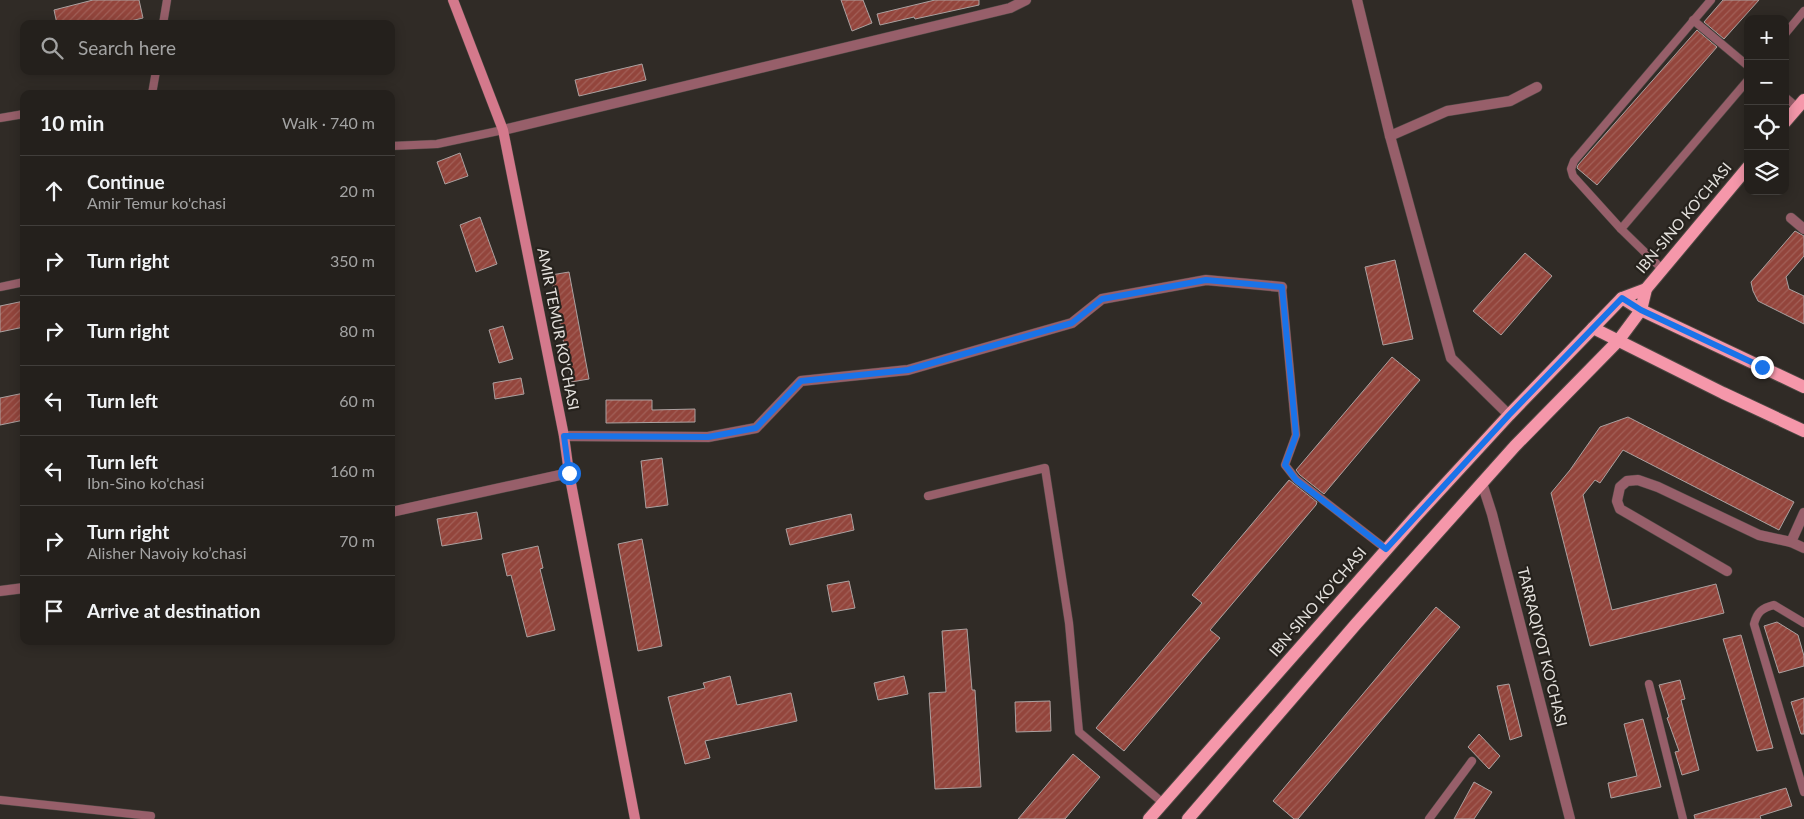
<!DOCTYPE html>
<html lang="en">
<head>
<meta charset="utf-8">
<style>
	:root { --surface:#24201c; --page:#2c2825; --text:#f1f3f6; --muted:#a3a3a3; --line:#413e3b }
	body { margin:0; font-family:Lato,sans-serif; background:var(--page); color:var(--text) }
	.controls { position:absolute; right:15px; top:15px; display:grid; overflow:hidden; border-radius:10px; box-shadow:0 2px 12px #0003 }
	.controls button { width:45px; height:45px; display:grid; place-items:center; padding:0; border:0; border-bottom:1px solid var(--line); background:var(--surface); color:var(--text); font:25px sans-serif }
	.stop { position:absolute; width:15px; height:15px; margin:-11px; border:4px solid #1a73e8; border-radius:50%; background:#fff }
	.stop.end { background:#1a73e8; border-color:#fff; box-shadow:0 1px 5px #0008 }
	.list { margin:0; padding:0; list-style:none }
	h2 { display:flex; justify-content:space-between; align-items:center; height:65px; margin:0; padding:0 20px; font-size:21px }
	h2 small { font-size:16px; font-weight:400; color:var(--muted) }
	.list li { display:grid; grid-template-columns:32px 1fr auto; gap:15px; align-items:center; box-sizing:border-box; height:70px; padding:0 20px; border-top:1px solid var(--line) }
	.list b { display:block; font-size:19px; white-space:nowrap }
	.list p { margin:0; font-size:16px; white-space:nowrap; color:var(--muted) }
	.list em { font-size:16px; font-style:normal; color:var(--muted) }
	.icon { flex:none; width:28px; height:28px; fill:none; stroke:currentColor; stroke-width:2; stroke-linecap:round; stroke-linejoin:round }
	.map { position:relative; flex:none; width:1804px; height:819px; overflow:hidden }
	.search { position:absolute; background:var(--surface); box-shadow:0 2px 12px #0003; left:20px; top:20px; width:375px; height:55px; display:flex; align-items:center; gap:12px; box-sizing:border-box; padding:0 18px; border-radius:10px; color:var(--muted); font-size:19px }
	.panel { position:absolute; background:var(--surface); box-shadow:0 2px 12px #0003; left:20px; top:90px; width:375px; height:555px; border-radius:10px }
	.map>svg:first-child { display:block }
	.building { fill:url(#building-hatch); stroke:#aba1a0 }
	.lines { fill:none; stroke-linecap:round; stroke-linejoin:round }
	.service-casing { stroke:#4d4843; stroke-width:9 }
	.minor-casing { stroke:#4d4843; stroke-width:11 }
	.secondary-casing { stroke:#4d4843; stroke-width:11 }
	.primary-casing { stroke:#4d4843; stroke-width:14 }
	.service { stroke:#975f6a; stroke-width:8 }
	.minor { stroke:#975f6a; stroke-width:10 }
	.secondary { stroke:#d4798c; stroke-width:10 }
	.primary { stroke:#f597aa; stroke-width:12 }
	.route { stroke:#1a73e8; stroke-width:6 }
	.labels { text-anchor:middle; stroke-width:4.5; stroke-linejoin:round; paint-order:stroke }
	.street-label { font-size:15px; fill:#e4e1dd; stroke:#26221d }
</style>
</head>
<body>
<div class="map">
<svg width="1804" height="819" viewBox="0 0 1804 819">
	<defs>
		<pattern id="building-hatch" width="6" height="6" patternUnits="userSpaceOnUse" patternTransform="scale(1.25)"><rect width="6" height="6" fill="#93453c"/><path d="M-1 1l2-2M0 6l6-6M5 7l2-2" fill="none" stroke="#a26058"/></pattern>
	</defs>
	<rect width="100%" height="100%" fill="#302b26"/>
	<g class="building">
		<polygon points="93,0 139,0 143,18 118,24 57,24 54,10"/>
		<polygon points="841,0 863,0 872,23 852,31"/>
		<polygon points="935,0 979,0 979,5 915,19 914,17 880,25 877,14"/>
		<polygon points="1723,0 1759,0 1724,39 1704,22"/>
		<polygon points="1697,30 1717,47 1597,185 1577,168 1578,165"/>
		<polygon points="642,64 646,80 579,96 575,80"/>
		<polygon points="460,153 468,176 445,184 437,162"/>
		<polygon points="480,217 497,264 476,272 460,225"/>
		<polygon points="1795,231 1804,236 1804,256 1786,277 1789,289 1804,296 1804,324 1758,301 1753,291 1751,282"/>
		<polygon points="1525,253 1552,276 1501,335 1473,311"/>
		<polygon points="1395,260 1413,339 1383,345 1365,267"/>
		<polygon points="569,272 589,379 571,382 551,275"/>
		<polygon points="24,301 24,327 0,332 0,306"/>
		<polygon points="503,326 513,359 499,363 489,330"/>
		<polygon points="1392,357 1420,380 1324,494 1300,475 1296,470"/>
		<polygon points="521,378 524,394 495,399 493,383"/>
		<polygon points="24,393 24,420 0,425 0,398"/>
		<polygon points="606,400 652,400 652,410 695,409 695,422 606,423"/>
		<polygon points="1628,417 1794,502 1779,530 1623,450 1600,483 1595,480 1583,495 1612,610 1716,584 1724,613 1590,646 1551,493 1570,470 1600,427"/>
		<polygon points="662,458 668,505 646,508 641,461"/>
		<polygon points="1289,480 1317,502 1316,505 1210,630 1220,638 1124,751 1096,728 1202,603 1192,595"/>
		<polygon points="477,512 482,539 442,546 437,519"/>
		<polygon points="851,514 854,530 790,545 786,529"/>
		<polygon points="642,539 662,646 638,651 618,544"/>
		<polygon points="538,546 543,568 540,569 555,630 527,637 511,575 507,576 502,554"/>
		<polygon points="849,581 855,608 832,612 827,585"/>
		<polygon points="1436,607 1460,627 1298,819 1294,819 1273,801"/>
		<polygon points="1777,622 1798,635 1804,656 1804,666 1779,673 1764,626"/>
		<polygon points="967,629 972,690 975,690 981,787 935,789 929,693 946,692 942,631"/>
		<polygon points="1741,635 1773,748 1757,751 1723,639"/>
		<polygon points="730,676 737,705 791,693 797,721 705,741 710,758 685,764 668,697 705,688 703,683"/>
		<polygon points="904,676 908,694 878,700 874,683"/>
		<polygon points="1680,680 1685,699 1681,700 1699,770 1682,775 1675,752 1679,751 1667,718 1669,717 1659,685"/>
		<polygon points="1509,684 1522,736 1510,740 1497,686"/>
		<polygon points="1804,698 1804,734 1801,734 1791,702"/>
		<polygon points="1050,701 1051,731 1016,732 1015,702"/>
		<polygon points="1643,719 1661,787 1611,798 1608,783 1637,776 1624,724"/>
		<polygon points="1479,734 1500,756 1489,769 1468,747"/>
		<polygon points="1073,754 1100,777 1065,819 1018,819"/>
		<polygon points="1474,782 1492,792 1474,819 1454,819"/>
		<polygon points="1786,788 1792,806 1760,816 1761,819 1695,819 1694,815"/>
	</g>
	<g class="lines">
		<g class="service-casing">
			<g id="service">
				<polyline points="1693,20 1748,66"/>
				<polyline points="163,24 167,0"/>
				<polyline points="1785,34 1804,11"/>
				<polyline points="152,94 156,71"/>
				<polyline points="1785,97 1798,108"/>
				<polyline points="0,118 24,114"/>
				<polyline points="391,146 437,144 503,130"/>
				<polyline points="1621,229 1748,80"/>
				<polyline points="1662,269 1621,229 1573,176 1571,169 1574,161 1711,0"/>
				<polyline points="0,287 24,282"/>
				<polyline points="1282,287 1296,435 1285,465 1296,479 1386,549"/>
				<polyline points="928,496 1045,468 1069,623 1079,732 1163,803"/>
				<path d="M1804 623 1774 605C1762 608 1757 612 1754 624L1804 792"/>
				<polyline points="1649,684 1683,819"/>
				<polyline points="0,800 151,816"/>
				<polyline points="1429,819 1472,761"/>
			</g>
		</g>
		<g class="minor-casing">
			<g id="minor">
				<polyline points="1357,0 1390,136 1451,358 1509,415"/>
				<polyline points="503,130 1010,8 1026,0"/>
				<polyline points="1390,136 1447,111 1510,101 1537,87"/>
				<polyline points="1791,218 1804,229"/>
				<polyline points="564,436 708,437 756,428 801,381 908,370 1072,323 1102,299 1206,280 1282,287"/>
				<polyline points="1482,483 1492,514 1570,819"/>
				<polyline points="391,512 569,473"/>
				<polyline points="1791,542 1804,513"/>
				<polyline points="1727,571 1620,509 1617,501 1620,487 1627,481 1638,480 1658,487 1759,535 1791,542 1804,548"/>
				<polyline points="0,591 24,588"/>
			</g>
		</g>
		<g class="secondary-casing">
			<polyline id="secondary" points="453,0 503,130 564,436 569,473 635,819"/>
		</g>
		<g class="primary-casing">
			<g id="primary">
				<polyline points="1785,122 1804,100"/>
				<polyline points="1622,298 1641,310 1804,387"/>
				<polyline points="1593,328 1723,393 1804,431"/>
				<polyline points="1149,819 1416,516 1509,415 1622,298 1646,289"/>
				<polyline points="1188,819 1356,624 1515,446 1618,341 1641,310 1646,289 1748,167"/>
			</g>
		</g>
		<use href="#service" class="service"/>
		<use href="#minor" class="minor"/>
		<use href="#secondary" class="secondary"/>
		<use href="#primary" class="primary"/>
	</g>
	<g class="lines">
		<polyline class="route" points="569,473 564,436 708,437 756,428 801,381 908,370 1072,323 1102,299 1206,280 1282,287 1296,435 1285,465 1296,480 1386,549 1509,415 1622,298 1641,310 1762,367"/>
	</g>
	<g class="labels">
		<g class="street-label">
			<text transform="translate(1684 218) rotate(-50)" y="5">IBN-SINO KO'CHASI</text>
			<text transform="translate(558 329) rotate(79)" y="5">AMIR TEMUR KO'CHASI</text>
			<text transform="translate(1318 602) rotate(-49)" y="5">IBN-SINO KO'CHASI</text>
			<text transform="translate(1542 647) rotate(76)" y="5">TARRAQIYOT KO'CHASI</text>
		</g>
	</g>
</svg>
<div class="controls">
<button>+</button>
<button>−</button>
<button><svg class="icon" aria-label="locate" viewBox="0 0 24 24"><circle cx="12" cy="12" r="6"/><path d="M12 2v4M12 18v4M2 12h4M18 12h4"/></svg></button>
<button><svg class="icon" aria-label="layers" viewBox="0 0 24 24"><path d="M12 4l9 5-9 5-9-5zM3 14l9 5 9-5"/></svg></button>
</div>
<div class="stop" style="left:569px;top:473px"></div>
<div class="stop end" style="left:1762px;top:367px"></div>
<div class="search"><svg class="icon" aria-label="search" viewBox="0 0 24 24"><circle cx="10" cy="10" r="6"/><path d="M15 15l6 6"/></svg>Search here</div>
<section class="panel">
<h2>10 min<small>Walk · 740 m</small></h2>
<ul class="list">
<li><svg class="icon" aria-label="ahead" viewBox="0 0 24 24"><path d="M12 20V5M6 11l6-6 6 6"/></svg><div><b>Continue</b><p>Amir Temur ko'chasi</p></div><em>20 m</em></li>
<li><svg class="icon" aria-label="right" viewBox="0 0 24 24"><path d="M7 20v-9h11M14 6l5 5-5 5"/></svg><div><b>Turn right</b></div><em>350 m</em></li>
<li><svg class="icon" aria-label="right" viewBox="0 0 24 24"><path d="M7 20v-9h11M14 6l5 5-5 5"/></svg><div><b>Turn right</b></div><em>80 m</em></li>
<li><svg class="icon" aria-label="left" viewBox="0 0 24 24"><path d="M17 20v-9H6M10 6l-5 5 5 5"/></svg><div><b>Turn left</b></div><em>60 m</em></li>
<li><svg class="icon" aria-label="left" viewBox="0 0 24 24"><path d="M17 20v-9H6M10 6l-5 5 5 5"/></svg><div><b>Turn left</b><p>Ibn-Sino ko'chasi</p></div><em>160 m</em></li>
<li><svg class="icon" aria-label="right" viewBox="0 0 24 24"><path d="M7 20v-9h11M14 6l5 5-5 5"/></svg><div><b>Turn right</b><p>Alisher Navoiy ko’chasi</p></div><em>70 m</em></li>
<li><svg class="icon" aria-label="arrive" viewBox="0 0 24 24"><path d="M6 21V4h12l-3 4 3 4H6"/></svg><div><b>Arrive at destination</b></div></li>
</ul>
</section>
</div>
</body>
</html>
